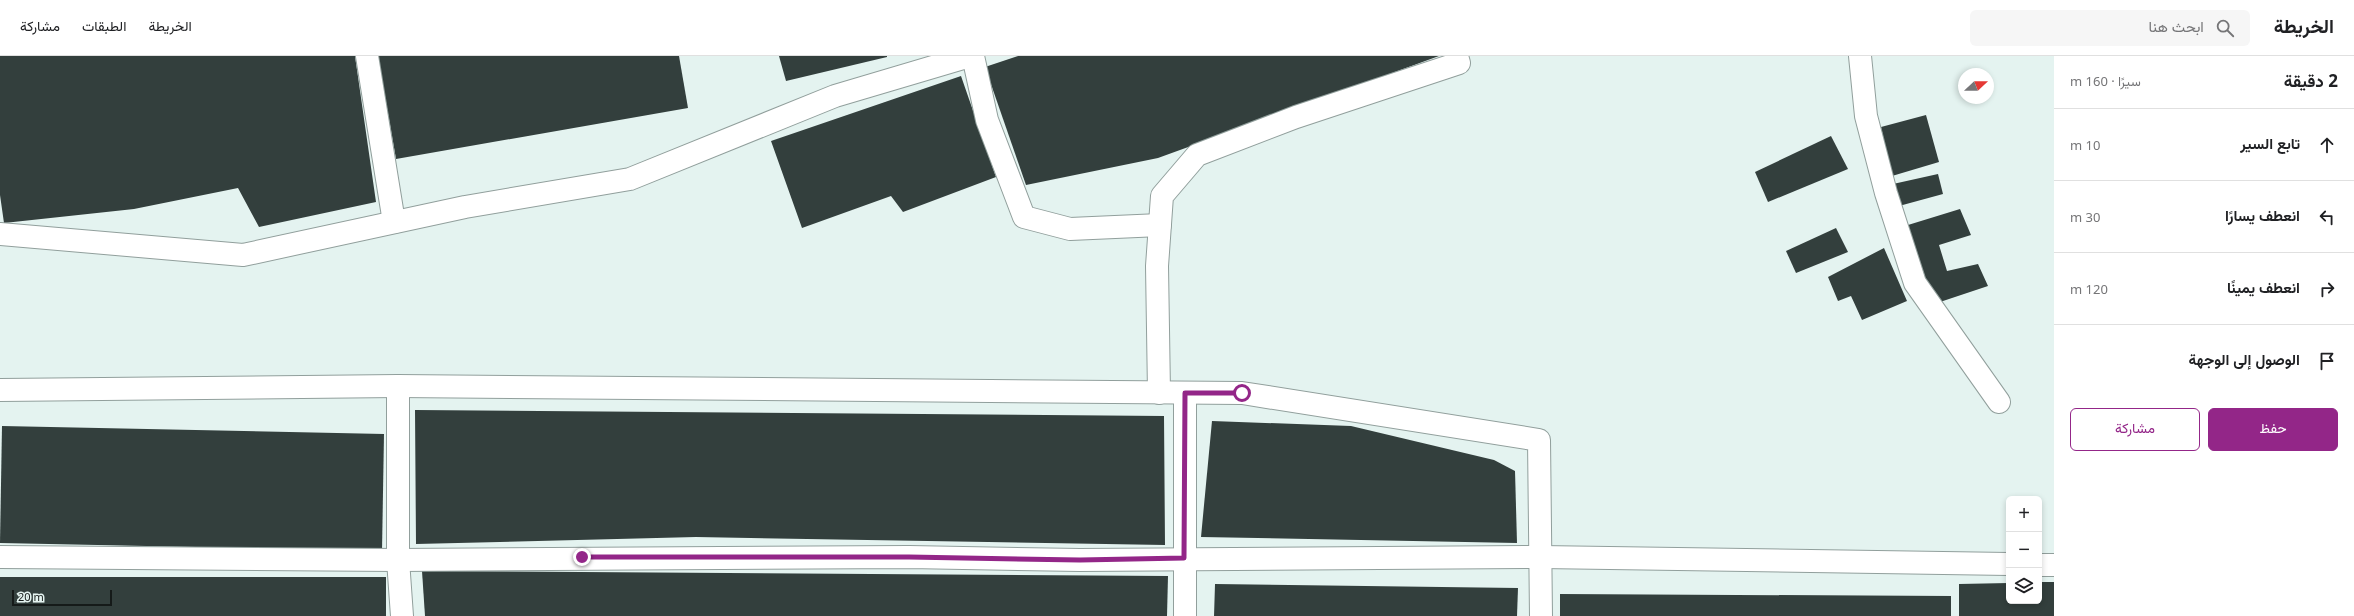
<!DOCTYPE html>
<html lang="ar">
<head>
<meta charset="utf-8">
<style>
	:root { --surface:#fff; --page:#f6f6f6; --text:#202124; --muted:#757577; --line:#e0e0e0; --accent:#932688 }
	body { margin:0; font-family:"Noto Sans",Vazirmatn,sans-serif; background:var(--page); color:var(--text); direction:rtl }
	.controls { position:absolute; right:12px; bottom:12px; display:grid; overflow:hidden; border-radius:6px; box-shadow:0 2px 6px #0003 }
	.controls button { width:36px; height:36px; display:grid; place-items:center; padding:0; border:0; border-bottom:1px solid var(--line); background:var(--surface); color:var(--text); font:20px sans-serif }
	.compass { position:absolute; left:1958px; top:12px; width:36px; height:36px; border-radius:50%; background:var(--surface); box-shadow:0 2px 6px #0003; rotate:68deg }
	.scale { position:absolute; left:12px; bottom:10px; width:100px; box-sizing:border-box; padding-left:4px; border:2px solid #151a19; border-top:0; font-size:11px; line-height:14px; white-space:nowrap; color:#151a19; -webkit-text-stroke:3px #e4f3f0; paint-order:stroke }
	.stop { position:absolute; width:12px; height:12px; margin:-9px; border:3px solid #932688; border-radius:50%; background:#fff }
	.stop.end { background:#932688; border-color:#fff; box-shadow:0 1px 4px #0008 }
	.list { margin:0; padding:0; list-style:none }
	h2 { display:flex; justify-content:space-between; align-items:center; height:52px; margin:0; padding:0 16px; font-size:17px }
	h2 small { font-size:13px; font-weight:400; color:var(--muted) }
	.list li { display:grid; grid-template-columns:26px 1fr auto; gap:12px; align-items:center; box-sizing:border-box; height:72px; padding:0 16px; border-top:1px solid var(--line) }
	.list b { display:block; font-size:15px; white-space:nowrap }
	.list em { font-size:13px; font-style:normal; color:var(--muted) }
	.actions { display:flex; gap:8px; padding:12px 16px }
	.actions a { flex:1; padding:9px 0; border:1px solid var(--accent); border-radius:6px; text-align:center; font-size:14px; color:var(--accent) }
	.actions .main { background:var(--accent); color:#fff }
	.icon { flex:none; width:22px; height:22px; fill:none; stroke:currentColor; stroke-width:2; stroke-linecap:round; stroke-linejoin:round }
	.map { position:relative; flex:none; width:2054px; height:560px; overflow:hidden; direction:ltr }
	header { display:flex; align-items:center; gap:24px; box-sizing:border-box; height:56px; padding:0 20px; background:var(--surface); border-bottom:1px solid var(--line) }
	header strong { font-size:19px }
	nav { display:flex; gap:22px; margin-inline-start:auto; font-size:14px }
	.search { width:280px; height:36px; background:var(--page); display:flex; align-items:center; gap:10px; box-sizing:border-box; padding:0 14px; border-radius:6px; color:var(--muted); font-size:15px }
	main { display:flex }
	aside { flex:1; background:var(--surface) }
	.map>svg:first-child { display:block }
	.building { fill:#333f3d }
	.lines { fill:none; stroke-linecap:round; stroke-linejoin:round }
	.minor-casing { stroke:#919f9c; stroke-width:24 }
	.minor { stroke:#fff; stroke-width:22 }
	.route { stroke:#932688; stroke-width:5 }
</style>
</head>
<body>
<header>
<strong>الخريطة</strong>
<div class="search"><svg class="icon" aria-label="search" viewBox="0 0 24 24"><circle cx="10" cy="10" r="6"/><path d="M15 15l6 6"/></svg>ابحث هنا</div>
<nav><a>الخريطة</a><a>الطبقات</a><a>مشاركة</a></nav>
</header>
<main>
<aside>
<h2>2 دقيقة<small>سيرًا · 160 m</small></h2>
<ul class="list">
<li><svg class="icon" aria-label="ahead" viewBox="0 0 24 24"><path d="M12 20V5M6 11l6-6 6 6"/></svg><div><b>تابع السير</b></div><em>10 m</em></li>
<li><svg class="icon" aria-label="left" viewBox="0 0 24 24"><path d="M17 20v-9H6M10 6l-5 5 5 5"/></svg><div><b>انعطف يسارًا</b></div><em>30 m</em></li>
<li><svg class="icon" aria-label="right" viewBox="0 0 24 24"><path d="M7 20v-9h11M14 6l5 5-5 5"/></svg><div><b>انعطف يمينًا</b></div><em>120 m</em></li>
<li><svg class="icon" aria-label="arrive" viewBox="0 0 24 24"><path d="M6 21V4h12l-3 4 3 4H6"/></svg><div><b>الوصول إلى الوجهة</b></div></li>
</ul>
<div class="actions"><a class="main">حفظ</a><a>مشاركة</a></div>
</aside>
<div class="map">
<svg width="2054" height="560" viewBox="0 0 2054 560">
	<rect width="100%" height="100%" fill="#e4f3f0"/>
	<g class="building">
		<polygon points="0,0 355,0 376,146 259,171 238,132 134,153 4,167 0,139"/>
		<polygon points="378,0 679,0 688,52 396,103"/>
		<polygon points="779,0 887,0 887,1 786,25"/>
		<polygon points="1018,0 1439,0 1158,102 1026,129 985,11"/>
		<polygon points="961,20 996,121 903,156 891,140 802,172 771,85"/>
		<polygon points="1926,59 1939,106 1892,120 1881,71"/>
		<polygon points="1831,80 1848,113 1768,146 1755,116"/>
		<polygon points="1938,118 1943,138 1899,150 1893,128"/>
		<polygon points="1960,153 1971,179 1939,189 1947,215 1978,208 1988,230 1934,248 1908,169"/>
		<polygon points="1836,172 1848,196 1796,217 1786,195"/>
		<polygon points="1884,192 1907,245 1862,264 1851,240 1838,245 1828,221"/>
		<polygon points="415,354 1164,360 1165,489 696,481 416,488"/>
		<polygon points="1212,365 1351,370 1494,404 1515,415 1517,487 1201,481"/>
		<polygon points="2,370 384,378 382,495 0,487"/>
		<polygon points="422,515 1168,520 1167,560 425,560"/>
		<rect x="0" y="521" width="386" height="39"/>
		<polygon points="2039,526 2054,526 2054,560 1959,560 1959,528 2009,527 2009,545 2039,545"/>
		<polygon points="1215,528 1518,532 1517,560 1214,560"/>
		<polygon points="1560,538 1951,540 1951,560 1560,560"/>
	</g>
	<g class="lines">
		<g class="minor-casing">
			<g id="minor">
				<polyline points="367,0 394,166"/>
				<polyline points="973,0 987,64 1024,161 1070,173 1160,169"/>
				<polyline points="1860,0 1866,60 1886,137 1915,227 1999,346"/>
				<polyline points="0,178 243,199 465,151 630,123 835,40 970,0"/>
				<polyline points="398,330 398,504 402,560"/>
				<polyline points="0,334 398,330 1242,337 1539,384 1541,560"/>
				<polyline points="1159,337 1157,210 1162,140 1197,99 1296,61 1459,7 1457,0"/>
				<polyline points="1185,337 1185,560"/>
				<polyline points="0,501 398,504 909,501 1080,504 1541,501 2009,508"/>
				<polyline points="2039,509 2054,509"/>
			</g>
		</g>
		<use href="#minor" class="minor"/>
	</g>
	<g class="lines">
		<polyline class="route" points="582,501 909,501 1080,504 1184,502 1185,337 1242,337"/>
	</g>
</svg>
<div class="controls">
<button>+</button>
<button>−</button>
<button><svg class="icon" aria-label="layers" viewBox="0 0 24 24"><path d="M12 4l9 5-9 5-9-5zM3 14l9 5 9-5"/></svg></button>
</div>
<svg class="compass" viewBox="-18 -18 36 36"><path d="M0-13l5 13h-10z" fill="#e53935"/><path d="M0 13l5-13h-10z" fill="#757577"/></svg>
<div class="scale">20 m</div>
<div class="stop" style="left:1242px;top:337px"></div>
<div class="stop end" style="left:582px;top:501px"></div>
</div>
</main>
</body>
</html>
